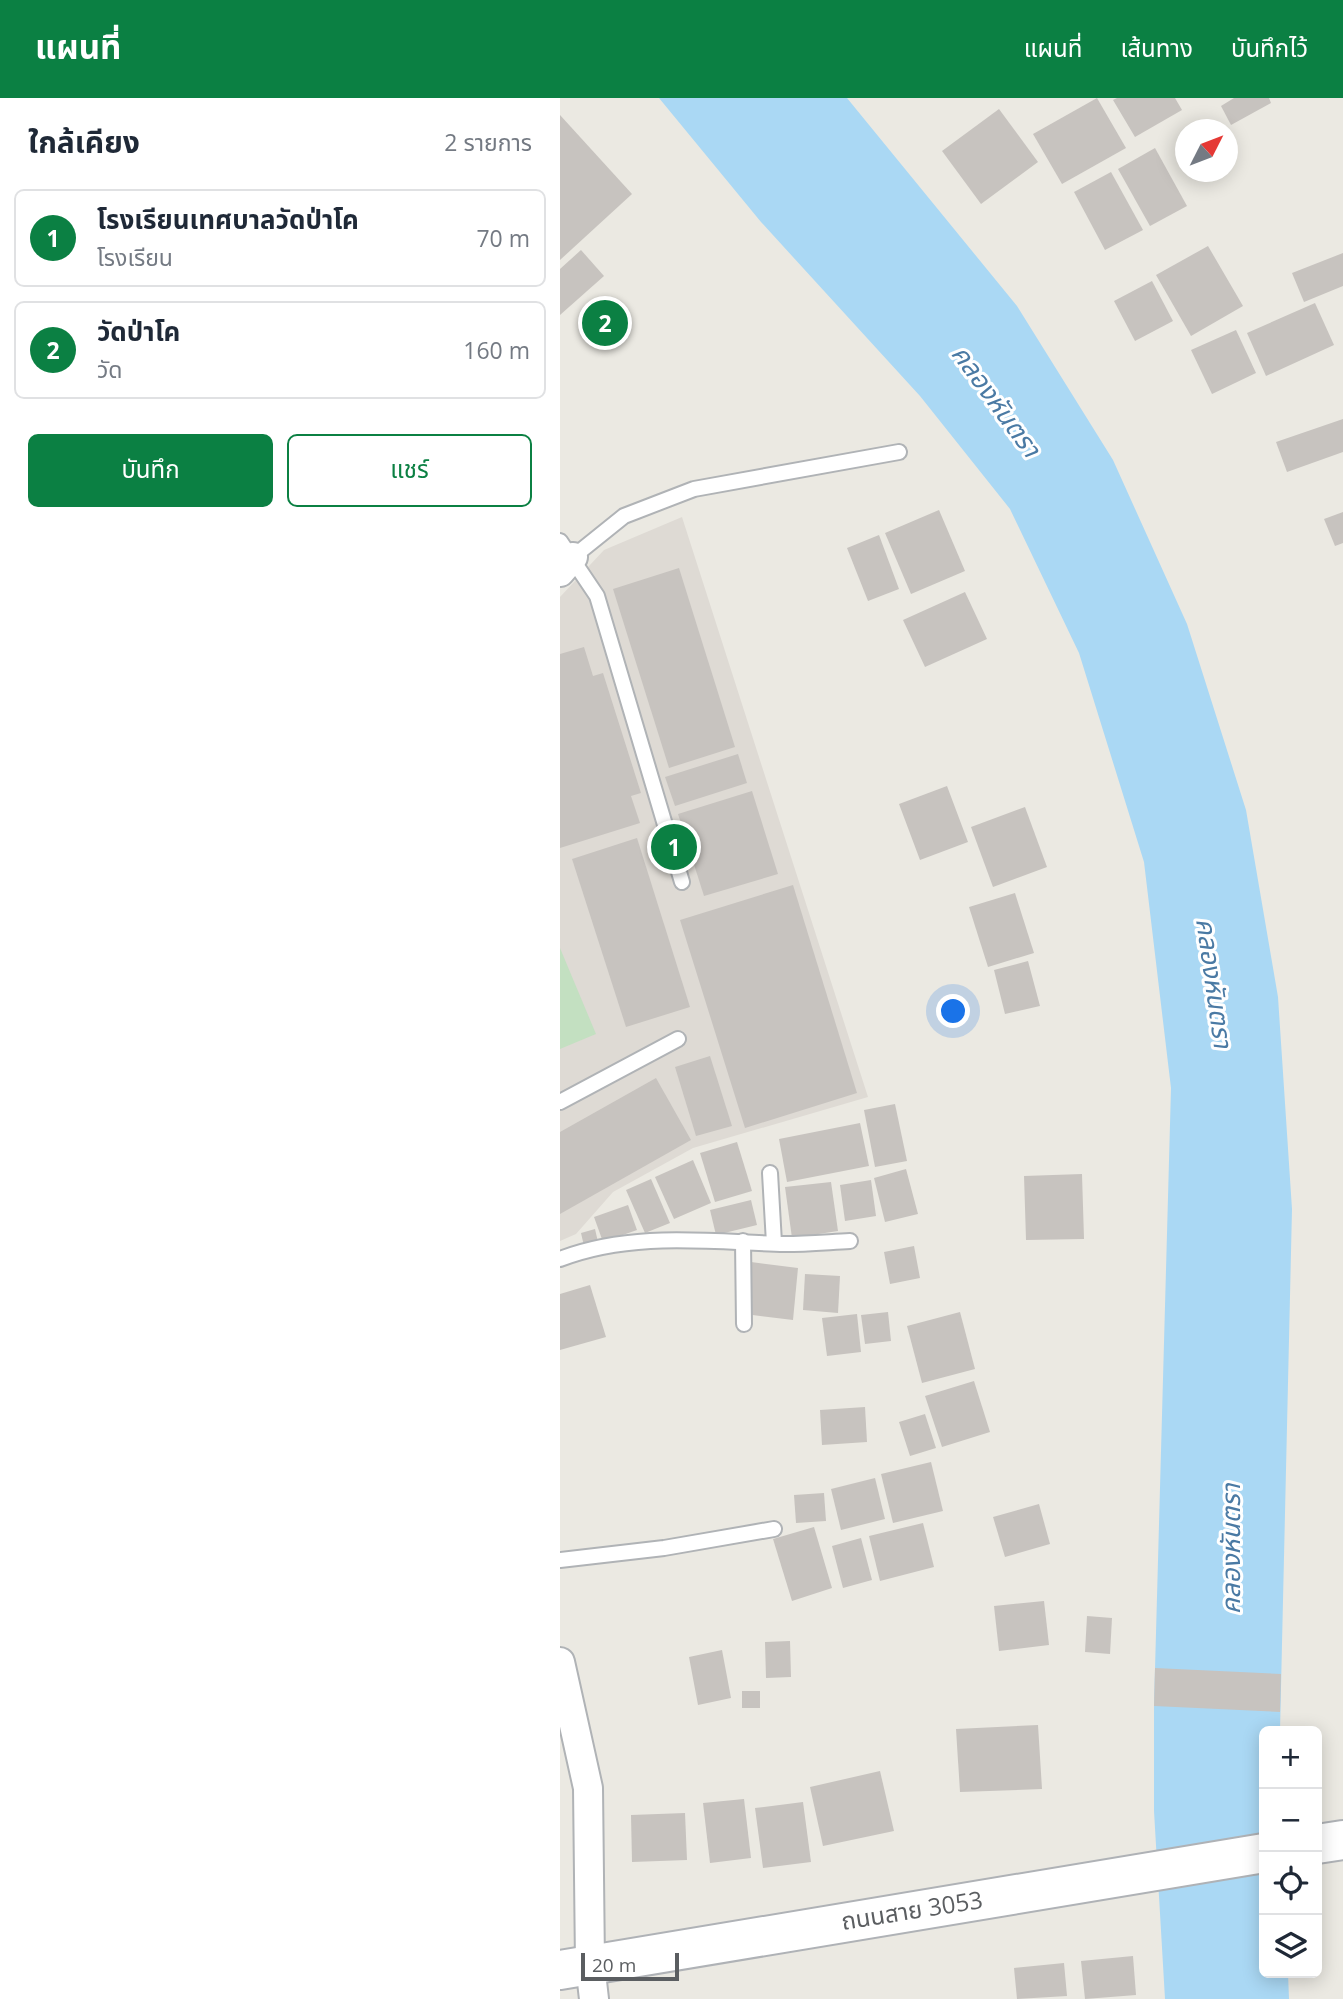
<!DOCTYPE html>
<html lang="th">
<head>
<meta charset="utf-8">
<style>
	:root { --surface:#fff; --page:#f6f6f7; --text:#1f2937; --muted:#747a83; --line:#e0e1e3; --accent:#0b8043 }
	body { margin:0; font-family:"Open Sans","Noto Sans Thai",sans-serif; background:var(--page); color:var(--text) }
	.controls { position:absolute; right:21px; bottom:21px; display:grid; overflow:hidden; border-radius:10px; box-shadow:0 4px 18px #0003 }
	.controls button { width:63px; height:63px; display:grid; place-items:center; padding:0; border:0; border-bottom:2px solid var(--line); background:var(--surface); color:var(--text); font:35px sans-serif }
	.compass { position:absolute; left:615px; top:21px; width:63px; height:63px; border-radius:50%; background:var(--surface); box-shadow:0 4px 18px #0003; rotate:48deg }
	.scale { position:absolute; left:21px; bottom:18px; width:98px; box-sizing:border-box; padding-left:7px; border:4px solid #5b5e61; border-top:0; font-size:19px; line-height:24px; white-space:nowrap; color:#5b5e61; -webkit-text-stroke:5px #fff; paint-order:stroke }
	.you { position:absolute; left:394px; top:914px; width:24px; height:24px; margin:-18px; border:5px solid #fff; border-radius:50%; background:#1a73e8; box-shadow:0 0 0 10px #1a73e833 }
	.badge { display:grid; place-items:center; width:46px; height:46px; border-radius:50%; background:var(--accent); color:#fff; font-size:23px; font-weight:700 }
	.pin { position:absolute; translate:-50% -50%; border:4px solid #fff; box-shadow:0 2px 7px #0006 }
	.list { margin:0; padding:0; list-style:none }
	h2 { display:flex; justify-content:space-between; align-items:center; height:91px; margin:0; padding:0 28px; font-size:30px }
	h2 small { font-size:23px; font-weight:400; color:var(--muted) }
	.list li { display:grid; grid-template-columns:46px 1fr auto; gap:21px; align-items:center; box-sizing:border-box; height:98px; margin:0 14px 14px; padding:0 14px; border:2px solid var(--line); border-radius:10px }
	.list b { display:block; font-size:26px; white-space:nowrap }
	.list p { margin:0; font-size:23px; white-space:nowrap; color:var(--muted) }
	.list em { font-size:23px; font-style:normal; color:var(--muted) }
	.actions { display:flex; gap:14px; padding:21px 28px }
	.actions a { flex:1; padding:16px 0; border:2px solid var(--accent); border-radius:10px; text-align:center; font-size:24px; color:var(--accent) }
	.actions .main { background:var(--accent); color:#fff }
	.icon { flex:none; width:38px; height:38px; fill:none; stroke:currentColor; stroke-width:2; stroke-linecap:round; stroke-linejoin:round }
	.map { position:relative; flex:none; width:783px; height:1901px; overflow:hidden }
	header { display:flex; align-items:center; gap:42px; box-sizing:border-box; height:98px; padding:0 35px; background:var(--accent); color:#fff }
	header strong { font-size:33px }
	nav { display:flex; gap:38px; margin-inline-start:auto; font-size:24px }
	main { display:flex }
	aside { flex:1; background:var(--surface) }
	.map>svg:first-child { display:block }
	.education { fill:#dedad4 }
	.green { fill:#c3e0c1 }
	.water { fill:#aad8f4 }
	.building { fill:#c7c3bf }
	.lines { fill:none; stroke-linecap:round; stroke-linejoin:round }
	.service-casing { stroke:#b0b3b6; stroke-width:18 }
	.minor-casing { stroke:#b0b3b6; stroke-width:32 }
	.secondary-casing { stroke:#afb2b6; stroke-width:42 }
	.service { stroke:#fff; stroke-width:14 }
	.minor { stroke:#fff; stroke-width:28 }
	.secondary { stroke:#fff; stroke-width:38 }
	.labels { text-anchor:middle; stroke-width:6; stroke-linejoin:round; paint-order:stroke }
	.street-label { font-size:24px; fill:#5b5e61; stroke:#fff }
	.water-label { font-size:26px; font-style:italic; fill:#4a7aa4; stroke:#fff }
</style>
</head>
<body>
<header>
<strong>แผนที่</strong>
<nav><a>แผนที่</a><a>เส้นทาง</a><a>บันทึกไว้</a></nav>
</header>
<main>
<aside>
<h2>ใกล้เคียง<small>2 รายการ</small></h2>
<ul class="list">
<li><span class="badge">1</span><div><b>โรงเรียนเทศบาลวัดป่าโค</b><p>โรงเรียน</p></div><em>70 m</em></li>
<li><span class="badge">2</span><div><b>วัดป่าโค</b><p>วัด</p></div><em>160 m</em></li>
</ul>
<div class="actions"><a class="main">บันทึก</a><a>แชร์</a></div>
</aside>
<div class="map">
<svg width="783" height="1901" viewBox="0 0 783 1901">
	<rect width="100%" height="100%" fill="#ebe9e2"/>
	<polygon class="education" points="122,419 308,999 133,1050 53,1094 16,1136 0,1143 0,499 44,452"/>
	<polygon class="green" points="0,850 36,936 0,951"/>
	<polygon class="water" points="99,0 287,0 457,208 553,362 627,526 686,712 718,899 732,1111 720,1633 704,1633 704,1875 728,1875 729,1901 605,1901 594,1713 594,1608 611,990 584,764 519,555 450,411 360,298 201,124"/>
	<g class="building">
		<polygon points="537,0 566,50 502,86 473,36"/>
		<polygon points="557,0 615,0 622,12 575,39 553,2"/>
		<polygon points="674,0 709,0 711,5 671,27 661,8"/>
		<polygon points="439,11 478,64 421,106 382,53"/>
		<polygon points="0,17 72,96 0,162"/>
		<polygon points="595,50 627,108 590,128 558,71"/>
		<polygon points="551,74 583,132 545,152 514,94"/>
		<polygon points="648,148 683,208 631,238 596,177"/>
		<polygon points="21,152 44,178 0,217 0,171"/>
		<polygon points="783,155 783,188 744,204 732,175"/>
		<polygon points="592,183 613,223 575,243 554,203"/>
		<polygon points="755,205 774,247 706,278 687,235"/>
		<polygon points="676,232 696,275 652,296 631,252"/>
		<polygon points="783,321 783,354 727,374 716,344"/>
		<polygon points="379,412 405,473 351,496 325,435"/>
		<polygon points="783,414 783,445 775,448 764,421"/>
		<polygon points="319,437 339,491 308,503 287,450"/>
		<polygon points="119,470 175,649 109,670 53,491"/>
		<polygon points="405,494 427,541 365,569 343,522"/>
		<polygon points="24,549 33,578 43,575 81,695 71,698 80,725 0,750 0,556"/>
		<polygon points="178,656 187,685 115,708 105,679"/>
		<polygon points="387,688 408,744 360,762 339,706"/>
		<polygon points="192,693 218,776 144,798 118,716"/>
		<polygon points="465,709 487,769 433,789 411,729"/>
		<polygon points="77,740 130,909 66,929 12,761"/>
		<polygon points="233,787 297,995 185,1030 120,822"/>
		<polygon points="455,795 474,855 428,869 409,809"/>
		<polygon points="468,863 480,908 445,916 434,872"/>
		<polygon points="150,958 172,1028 136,1038 115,969"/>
		<polygon points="96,980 131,1042 0,1116 0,1034"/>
		<polygon points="335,1006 347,1063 315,1069 304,1012"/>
		<polygon points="300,1025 309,1068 227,1084 219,1041"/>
		<polygon points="177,1044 192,1093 155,1104 140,1055"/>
		<polygon points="133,1062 151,1105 114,1121 95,1079"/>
		<polygon points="346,1071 358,1116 325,1124 314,1080"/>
		<polygon points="522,1076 524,1141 466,1142 464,1078"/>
		<polygon points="91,1081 110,1125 85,1135 66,1092"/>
		<polygon points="311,1082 316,1118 285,1123 280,1087"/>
		<polygon points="271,1084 278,1133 232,1140 225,1089"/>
		<polygon points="191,1102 197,1127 156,1137 150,1112"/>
		<polygon points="68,1107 77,1132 43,1144 34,1119"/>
		<polygon points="35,1131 38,1144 24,1148 21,1135"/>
		<polygon points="354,1148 360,1180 330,1186 324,1154"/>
		<polygon points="191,1164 238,1170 233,1222 185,1216"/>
		<polygon points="245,1176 280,1178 278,1215 243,1212"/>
		<polygon points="30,1187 46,1239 0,1252 0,1196"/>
		<polygon points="328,1214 331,1243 305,1246 301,1217"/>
		<polygon points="400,1214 415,1271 362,1285 347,1228"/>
		<polygon points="297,1216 301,1254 267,1258 262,1220"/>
		<polygon points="414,1283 430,1334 382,1349 365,1298"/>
		<polygon points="305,1309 307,1344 262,1347 260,1312"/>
		<polygon points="365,1316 376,1350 350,1358 339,1324"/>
		<polygon points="371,1364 383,1413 333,1425 321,1376"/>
		<polygon points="315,1380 325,1421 281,1432 271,1391"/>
		<polygon points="264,1395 266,1423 236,1425 234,1397"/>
		<polygon points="479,1406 490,1446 445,1459 433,1419"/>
		<polygon points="363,1425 374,1469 320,1483 309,1438"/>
		<polygon points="254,1429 272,1490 232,1503 213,1441"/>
		<polygon points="301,1440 312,1482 283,1490 272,1448"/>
		<polygon points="484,1503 489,1547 439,1553 434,1508"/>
		<polygon points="527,1518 552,1520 550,1556 525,1554"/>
		<polygon points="230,1543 231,1579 206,1580 205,1544"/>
		<polygon points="162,1552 171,1600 138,1607 129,1559"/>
		<polygon points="595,1570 721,1576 720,1614 594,1608"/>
		<rect x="182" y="1593" width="18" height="17"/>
		<polygon points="478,1627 482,1691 400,1694 396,1631"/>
		<polygon points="320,1673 334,1733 263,1748 250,1689"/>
		<polygon points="184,1701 191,1760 150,1765 143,1705"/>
		<polygon points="243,1704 251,1764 203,1770 195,1710"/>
		<polygon points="125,1715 127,1762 72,1764 71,1717"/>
		<polygon points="573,1858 576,1897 525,1901 521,1863"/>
		<polygon points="504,1865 507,1898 457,1901 454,1870"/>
	</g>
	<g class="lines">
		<g class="service-casing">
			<g id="service">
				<polyline points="0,443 37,498 122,784"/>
				<polyline points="13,459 64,418 134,391 339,354"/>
				<polyline points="0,1004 118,941"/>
				<polyline points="210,1075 214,1145"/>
				<polyline points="183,1143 184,1226"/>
				<path d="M0 1161C73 1133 149 1144 225 1146 247 1146 269 1144 290 1143"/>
				<polyline points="0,1462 104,1450 214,1431"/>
			</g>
		</g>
		<g class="minor-casing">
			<g id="minor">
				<polyline points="0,474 13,459"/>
				<polyline points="0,1564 28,1690 30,1866 34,1901"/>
			</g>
		</g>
		<g class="secondary-casing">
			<g id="secondary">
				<polyline points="757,1746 783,1742"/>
				<polyline points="0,1872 704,1755"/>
			</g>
		</g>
		<use href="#service" class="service"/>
		<use href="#minor" class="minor"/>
		<use href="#secondary" class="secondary"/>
	</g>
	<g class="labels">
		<g class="street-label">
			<text transform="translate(352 1813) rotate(-9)" y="8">ถนนสาย 3053</text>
		</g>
		<g class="water-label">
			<text transform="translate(436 303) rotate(54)" y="9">คลองหันตรา</text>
			<text transform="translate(654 885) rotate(82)" y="9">คลองหันตรา</text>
			<text transform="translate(671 1451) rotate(-90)" y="9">คลองหันตรา</text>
		</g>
	</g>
</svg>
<div class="controls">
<button>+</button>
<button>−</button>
<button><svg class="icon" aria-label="locate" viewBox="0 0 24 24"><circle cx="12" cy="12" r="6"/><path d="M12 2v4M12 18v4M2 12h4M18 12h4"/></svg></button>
<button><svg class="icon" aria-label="layers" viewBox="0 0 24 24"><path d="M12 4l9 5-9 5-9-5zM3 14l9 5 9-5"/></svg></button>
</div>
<svg class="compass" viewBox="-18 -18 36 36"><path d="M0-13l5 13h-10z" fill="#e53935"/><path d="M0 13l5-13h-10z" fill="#747a83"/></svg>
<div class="scale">20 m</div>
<div class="you"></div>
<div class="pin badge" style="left:114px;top:749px">1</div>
<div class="pin badge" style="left:45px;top:225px">2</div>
</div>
</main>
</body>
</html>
